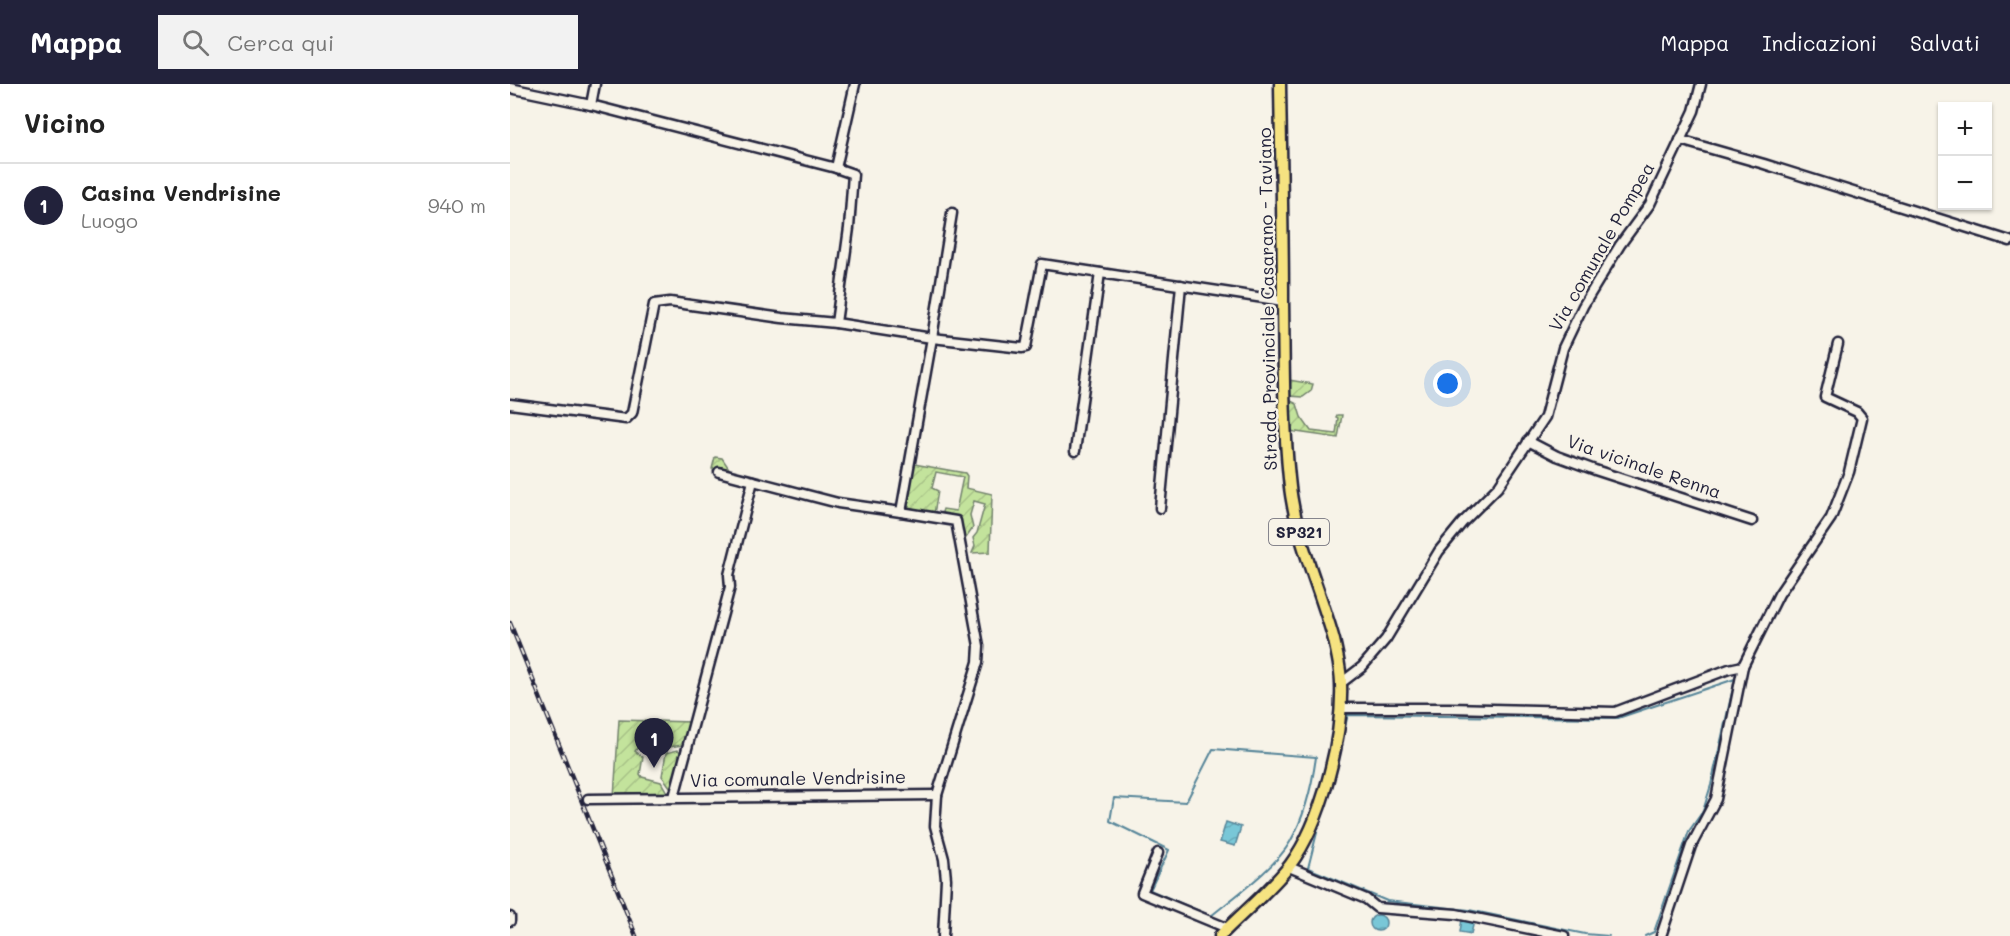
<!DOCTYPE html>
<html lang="it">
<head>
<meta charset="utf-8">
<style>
	:root { --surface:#fff; --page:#f2f2f2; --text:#222; --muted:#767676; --line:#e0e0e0; --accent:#22223b }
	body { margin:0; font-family:Mali,sans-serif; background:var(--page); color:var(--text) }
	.controls { position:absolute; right:18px; top:18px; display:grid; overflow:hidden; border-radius:0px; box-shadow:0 2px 4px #0004 }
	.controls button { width:54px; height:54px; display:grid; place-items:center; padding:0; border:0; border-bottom:2px solid var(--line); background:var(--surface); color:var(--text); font:30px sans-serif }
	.you { position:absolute; left:938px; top:300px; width:21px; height:21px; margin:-15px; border:4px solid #fff; border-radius:50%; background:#1a73e8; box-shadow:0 0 0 9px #1a73e833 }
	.badge { display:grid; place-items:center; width:39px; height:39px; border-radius:50%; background:var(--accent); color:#fff; font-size:20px; font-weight:700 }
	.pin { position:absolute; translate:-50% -50px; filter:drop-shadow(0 2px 3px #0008) }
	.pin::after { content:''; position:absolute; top:32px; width:21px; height:18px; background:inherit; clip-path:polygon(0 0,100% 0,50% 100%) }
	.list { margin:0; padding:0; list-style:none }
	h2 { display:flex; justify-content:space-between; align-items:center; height:78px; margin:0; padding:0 24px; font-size:26px }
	h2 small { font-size:20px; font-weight:400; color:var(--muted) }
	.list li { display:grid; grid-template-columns:39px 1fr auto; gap:18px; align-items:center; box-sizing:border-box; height:84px; padding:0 24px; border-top:2px solid var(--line) }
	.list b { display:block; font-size:22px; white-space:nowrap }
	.list p { margin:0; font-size:20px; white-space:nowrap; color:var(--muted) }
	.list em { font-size:20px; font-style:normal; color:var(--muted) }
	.icon { flex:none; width:33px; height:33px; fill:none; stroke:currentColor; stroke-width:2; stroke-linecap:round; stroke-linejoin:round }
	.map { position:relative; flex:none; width:1500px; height:852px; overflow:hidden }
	header { display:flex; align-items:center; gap:36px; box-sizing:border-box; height:84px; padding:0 30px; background:var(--accent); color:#fff }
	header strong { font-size:28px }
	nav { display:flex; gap:33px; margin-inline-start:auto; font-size:21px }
	.search { width:420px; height:54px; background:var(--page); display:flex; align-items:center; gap:15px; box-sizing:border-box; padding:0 21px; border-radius:0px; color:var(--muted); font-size:22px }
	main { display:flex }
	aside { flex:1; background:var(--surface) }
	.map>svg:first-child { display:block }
	.garden { fill:url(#garden-furrows); stroke:#72826c; stroke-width:1.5 }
	.water { fill:url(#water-waves); stroke:#568599; stroke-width:1.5 }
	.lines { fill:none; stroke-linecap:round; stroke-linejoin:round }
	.stream { stroke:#568599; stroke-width:2 }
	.minor-casing { stroke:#22223b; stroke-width:13 }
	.major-casing { stroke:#22223b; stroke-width:15 }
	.minor { stroke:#f7f3e8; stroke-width:8 }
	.major { stroke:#f6e381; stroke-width:10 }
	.rail-casing { stroke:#22223b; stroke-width:4.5 }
	.rail { stroke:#f7f3e8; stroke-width:2; stroke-dasharray:7; stroke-linecap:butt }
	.labels { text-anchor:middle; stroke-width:5; stroke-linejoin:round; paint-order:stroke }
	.shield { fill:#f7f3e8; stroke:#62616f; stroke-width:1.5 }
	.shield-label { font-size:16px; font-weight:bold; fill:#22223b }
	.street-label { font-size:18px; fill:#22223b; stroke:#f7f3e8 }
</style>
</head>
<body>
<header>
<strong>Mappa</strong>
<div class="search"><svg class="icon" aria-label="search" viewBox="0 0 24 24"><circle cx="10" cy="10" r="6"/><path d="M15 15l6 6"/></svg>Cerca qui</div>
<nav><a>Mappa</a><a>Indicazioni</a><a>Salvati</a></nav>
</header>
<main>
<aside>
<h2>Vicino<small></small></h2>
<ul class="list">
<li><span class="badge">1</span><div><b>Casina Vendrisine</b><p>Luogo</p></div><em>940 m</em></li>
</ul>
</aside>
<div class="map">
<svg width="1500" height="852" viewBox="0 0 1500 852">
	<defs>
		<pattern id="garden-furrows" width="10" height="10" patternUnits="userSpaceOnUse" patternTransform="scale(1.5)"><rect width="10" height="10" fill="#c3e39c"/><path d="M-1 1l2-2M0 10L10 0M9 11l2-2" fill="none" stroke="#a7c287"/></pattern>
		<pattern id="water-waves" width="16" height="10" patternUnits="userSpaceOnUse" patternTransform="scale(1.5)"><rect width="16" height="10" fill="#79c7d7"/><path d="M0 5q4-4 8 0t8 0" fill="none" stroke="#68abb9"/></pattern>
	</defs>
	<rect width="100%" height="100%" fill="#f7f3e8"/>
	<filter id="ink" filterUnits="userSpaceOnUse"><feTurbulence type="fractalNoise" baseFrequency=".0167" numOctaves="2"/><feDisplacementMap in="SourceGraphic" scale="12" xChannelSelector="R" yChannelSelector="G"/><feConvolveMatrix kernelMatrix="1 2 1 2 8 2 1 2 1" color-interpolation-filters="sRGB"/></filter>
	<g filter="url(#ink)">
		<g class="garden">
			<polygon points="779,296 803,300 801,307 793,313 779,312"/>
			<polygon points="781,317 787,320 791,333 801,347 826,350 828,334 826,333 827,331 832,331 828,354 780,347 779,319"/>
			<polygon points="205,373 212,374 222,389 202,385"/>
			<polygon points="404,380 455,389 457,392 456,404 482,410 480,468 462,469 465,462 463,454 467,449 475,420 464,417 460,431 463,444 456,454 452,454 449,434 431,431 433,425 446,427 453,393 426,388 422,404 428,407 424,430 398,423 396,418"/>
			<polygon points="109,636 182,638 176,658 173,661 136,666 129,662 125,667 133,673 130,690 132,693 151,698 159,712 104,713"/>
			<polygon points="168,666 173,670 163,707 152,692 156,669"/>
		</g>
		<g class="water">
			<polygon points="716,738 731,743 725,762 710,758"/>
			<circle cx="868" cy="839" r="8"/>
			<polygon points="952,835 964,837 961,850 950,848"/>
		</g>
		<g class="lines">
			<g class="stream">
				<polyline points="832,654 838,631 1108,634 1225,595"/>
				<path d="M703 665 806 673C802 702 795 732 780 758 766 783 724 813 701 832L640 806 659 766 600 737 604 714 676 718Z"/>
				<polyline points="812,729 798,784 877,817 959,826 1075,850 1099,852"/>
				<polyline points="1135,852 1144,848 1179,747 1193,727 1201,701 1225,595"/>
			</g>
			<g class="minor-casing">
				<g id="minor">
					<polyline points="345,0 326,84 343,90 339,144 326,239 422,254 391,428 446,437 469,562 468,578 427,711 425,742 434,775 436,795 433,852"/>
					<polyline points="0,4 81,21 326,84"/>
					<polyline points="81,21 85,0"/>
					<polyline points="1170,56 1254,80 1500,157"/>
					<polyline points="442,129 422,254 512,264 516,263 532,180 773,217"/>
					<polyline points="0,320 116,335 122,329 144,220 160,218 272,234 326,239"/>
					<polyline points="1018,357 1047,372 1085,386 1242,437"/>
					<polyline points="565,367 590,189"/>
					<polyline points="209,388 328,419 391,428"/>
					<polyline points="650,424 671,201"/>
					<polyline points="831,599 852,583 876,555 929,467 952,439 988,403 1035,333 1053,264 1073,222 1110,161 1140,120 1184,27 1191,0"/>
					<polyline points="831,624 940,624 1105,628 1219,585 1233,582"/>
					<polyline points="164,713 220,503 219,491 243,397"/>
					<polyline points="78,715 427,711"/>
					<polyline points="648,769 632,809 717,844"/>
					<polyline points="779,783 856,815 867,824 946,830 1054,852"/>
					<polyline points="0,833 0,837"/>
					<polyline points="1151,852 1181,762 1206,715 1233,582 1269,510 1321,434 1339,388 1352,334 1347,328 1315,313 1328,260"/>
				</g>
			</g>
			<g class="major-casing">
				<path id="major" d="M710 852C732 829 761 806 780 781 812 738 833 654 831 600 831 586 827 570 824 556 809 502 784 451 779 394 773 336 774 277 773 218 773 145 771 73 770 0"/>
			</g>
			<use href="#minor" class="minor"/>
			<use href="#major" class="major"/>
			<g class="rail-casing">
				<polyline id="rail" points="0,539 126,852"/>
			</g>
			<use href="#rail" class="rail"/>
		</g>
	</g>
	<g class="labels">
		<rect class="shield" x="759" y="435" width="60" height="26" rx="4.5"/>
		<g class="shield-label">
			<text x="789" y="454">SP321</text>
		</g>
		<g class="street-label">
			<text transform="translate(1092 163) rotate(-60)" y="6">Via comunale Pompea</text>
			<text transform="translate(758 215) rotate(-91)" y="6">Strada Provinciale Casarano - Taviano</text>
			<text transform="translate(1134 383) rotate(19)" y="6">Via vicinale Renna</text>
			<text transform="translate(288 695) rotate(-1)" y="6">Via comunale Vendrisine</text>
		</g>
	</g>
</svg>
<div class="controls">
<button>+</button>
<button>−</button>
</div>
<div class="you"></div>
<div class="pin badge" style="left:144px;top:684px">1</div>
</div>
</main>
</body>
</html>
